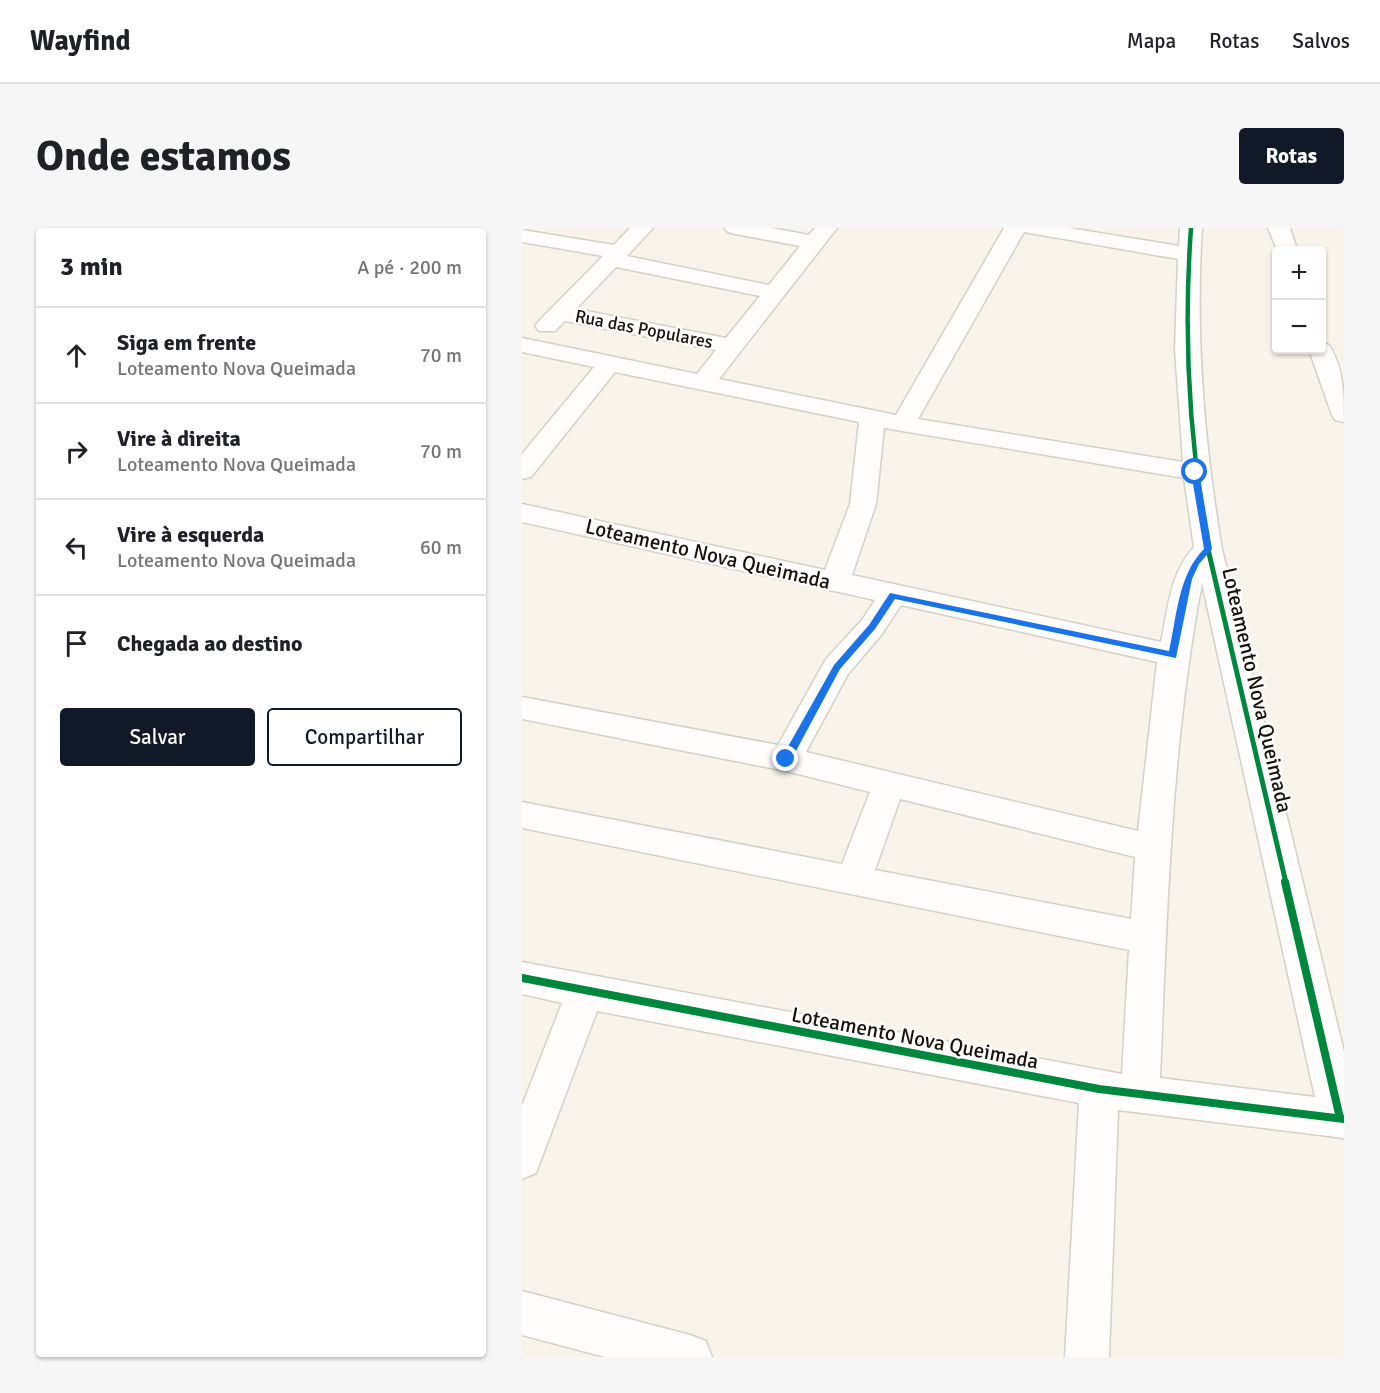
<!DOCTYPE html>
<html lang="pt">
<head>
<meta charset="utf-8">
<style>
	:root { --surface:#fff; --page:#f6f6f6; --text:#202124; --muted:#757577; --line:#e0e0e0; --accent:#111827 }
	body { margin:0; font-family:Signika,sans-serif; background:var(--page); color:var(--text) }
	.controls { position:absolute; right:18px; top:18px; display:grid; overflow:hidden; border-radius:6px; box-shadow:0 2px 4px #0004 }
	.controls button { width:54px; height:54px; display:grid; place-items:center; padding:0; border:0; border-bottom:2px solid var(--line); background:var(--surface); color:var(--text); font:30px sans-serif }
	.stop { position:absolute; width:18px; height:18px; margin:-14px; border:4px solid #1a73e8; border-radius:50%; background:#fff }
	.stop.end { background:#1a73e8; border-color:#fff; box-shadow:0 2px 6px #0008 }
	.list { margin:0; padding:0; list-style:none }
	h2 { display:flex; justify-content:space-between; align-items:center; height:78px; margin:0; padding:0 24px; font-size:26px }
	h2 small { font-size:20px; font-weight:400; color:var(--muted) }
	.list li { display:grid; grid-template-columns:39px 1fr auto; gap:18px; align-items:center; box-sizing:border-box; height:96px; padding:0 24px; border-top:2px solid var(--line) }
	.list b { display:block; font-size:22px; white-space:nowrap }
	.list p { margin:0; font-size:20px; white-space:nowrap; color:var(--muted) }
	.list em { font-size:20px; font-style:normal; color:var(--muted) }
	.actions { display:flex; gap:12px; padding:18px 24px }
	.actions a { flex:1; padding:14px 0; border:2px solid var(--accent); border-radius:6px; text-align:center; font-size:21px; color:var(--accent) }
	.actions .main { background:var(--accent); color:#fff }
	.icon { flex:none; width:33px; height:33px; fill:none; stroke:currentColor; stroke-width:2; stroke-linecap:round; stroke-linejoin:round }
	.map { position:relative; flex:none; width:822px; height:1129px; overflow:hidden; border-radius:6px }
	header { display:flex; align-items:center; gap:36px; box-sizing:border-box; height:84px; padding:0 30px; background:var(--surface); border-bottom:2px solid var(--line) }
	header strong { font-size:28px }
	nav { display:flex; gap:33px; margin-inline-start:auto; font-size:21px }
	.intro { display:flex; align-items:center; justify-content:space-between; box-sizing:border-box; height:144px; padding:0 36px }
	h1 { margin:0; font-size:42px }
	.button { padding:15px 27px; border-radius:6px; background:var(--accent); color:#fff; font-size:21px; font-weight:700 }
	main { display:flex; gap:36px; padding:0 36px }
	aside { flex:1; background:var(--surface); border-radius:6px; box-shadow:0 2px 4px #0004 }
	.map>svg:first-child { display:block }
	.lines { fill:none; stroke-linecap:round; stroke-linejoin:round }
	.minor-casing { stroke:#d5d0c8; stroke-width:3 }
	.minor { fill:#fefdfc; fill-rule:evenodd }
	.cycleway-far2-casing { stroke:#fff; stroke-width:8 }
	.cycleway-far1-casing { stroke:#fff; stroke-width:9 }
	.cycleway-casing { stroke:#fff; stroke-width:11 }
	.cycleway-far2 { stroke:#00873e; stroke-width:4.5 }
	.cycleway-far1 { stroke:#00873e; stroke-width:5 }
	.cycleway { stroke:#00873e; stroke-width:8 }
	.route { fill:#1a73e8 }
	.labels { text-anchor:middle; stroke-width:5; stroke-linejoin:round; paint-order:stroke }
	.far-street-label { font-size:18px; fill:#161109; stroke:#fff }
	.street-label { font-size:21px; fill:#161109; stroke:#fff }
</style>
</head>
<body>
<header>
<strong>Wayfind</strong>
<nav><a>Mapa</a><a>Rotas</a><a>Salvos</a></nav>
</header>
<div class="intro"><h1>Onde estamos</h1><a class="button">Rotas</a></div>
<main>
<aside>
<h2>3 min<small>A pé · 200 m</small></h2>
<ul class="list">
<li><svg class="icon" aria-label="ahead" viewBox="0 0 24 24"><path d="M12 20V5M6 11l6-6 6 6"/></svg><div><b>Siga em frente</b><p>Loteamento Nova Queimada</p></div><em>70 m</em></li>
<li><svg class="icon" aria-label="right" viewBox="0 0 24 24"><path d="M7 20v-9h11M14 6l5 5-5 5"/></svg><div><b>Vire à direita</b><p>Loteamento Nova Queimada</p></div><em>70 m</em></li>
<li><svg class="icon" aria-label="left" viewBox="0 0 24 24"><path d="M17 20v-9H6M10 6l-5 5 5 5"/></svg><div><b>Vire à esquerda</b><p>Loteamento Nova Queimada</p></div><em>60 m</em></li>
<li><svg class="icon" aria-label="arrive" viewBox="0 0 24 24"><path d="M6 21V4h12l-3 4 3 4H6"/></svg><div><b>Chegada ao destino</b></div></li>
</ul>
<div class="actions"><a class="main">Salvar</a><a>Compartilhar</a></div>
</aside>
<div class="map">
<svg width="822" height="1129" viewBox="0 0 822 1129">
	<rect width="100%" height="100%" fill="#f8f3eb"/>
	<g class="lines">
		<g class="minor-casing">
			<g id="minor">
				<path d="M108 0H131L105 28 247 57 278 18 213 6 206 4 202 0H249L287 7 293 0H315L197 151 374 187 482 0H547L657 18 658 0H680C673 108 682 214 700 321L822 824V910L596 882 587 1129H543L557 875 75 783 14 945 0 951V878L40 775 0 766V734L600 846 607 722 0 600V574L320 636 348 564 264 543 0 491V469L256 517 304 431 340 392 353 372 0 294V276L303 342 328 276 337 194 93 144 9 249 0 251V226L72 139 0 124V110L175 146 194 122 43 93 33 103H17L13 98 17 93 81 28 0 14V2L92 17ZM502 4 656 31 653 121 661 234 396 191ZM94 39 238 68 204 110 54 81ZM362 200 662 250 672 319C648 345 646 381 639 414L330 347 354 276ZM680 355 793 869 638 850C645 685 649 518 680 355ZM379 377 635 434 616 603 284 524 326 446 360 406ZM378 571 613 629 609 691 353 642Z"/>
				<polygon points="746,0 768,0 775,22 755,22"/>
				<path d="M800 115 807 117C822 140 822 168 822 194L813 192 810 187 787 122H800Z"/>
				<polygon points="0,1063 168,1107 184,1113 190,1129 83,1129 0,1107"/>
			</g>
		</g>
		<use href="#minor" class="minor"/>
		<g class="cycleway-far2-casing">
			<path id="cycleway-far2" d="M669 0C662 96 666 192 681 287"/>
		</g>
		<g class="cycleway-far1-casing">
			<polyline id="cycleway-far1" points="680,285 686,321 764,655"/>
		</g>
		<g class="cycleway-casing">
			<g id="cycleway">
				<polyline points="763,654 818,890"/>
				<polyline points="0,750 577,861 822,891"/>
			</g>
		</g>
		<use href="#cycleway-far2" class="cycleway-far2"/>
		<use href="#cycleway-far1" class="cycleway-far1"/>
		<use href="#cycleway" class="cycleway"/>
	</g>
	<path class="route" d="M673 241 677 244 690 321 677 336 670 351 654 430 373 371 353 401 318 441 268 534H261L259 531 312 437 347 397 368 365 647 423C655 388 656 347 682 321L669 244Z"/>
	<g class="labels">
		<g class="far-street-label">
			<text transform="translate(122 101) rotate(11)" y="6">Rua das Populares</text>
		</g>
		<g class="street-label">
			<text transform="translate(186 326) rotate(13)" y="7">Loteamento Nova Queimada</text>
			<text transform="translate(735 462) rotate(77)" y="7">Loteamento Nova Queimada</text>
			<text transform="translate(393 810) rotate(11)" y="7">Loteamento Nova Queimada</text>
		</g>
	</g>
</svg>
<div class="controls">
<button>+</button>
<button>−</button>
</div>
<div class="stop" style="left:673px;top:244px"></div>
<div class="stop end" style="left:264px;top:531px"></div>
</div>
</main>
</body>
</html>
